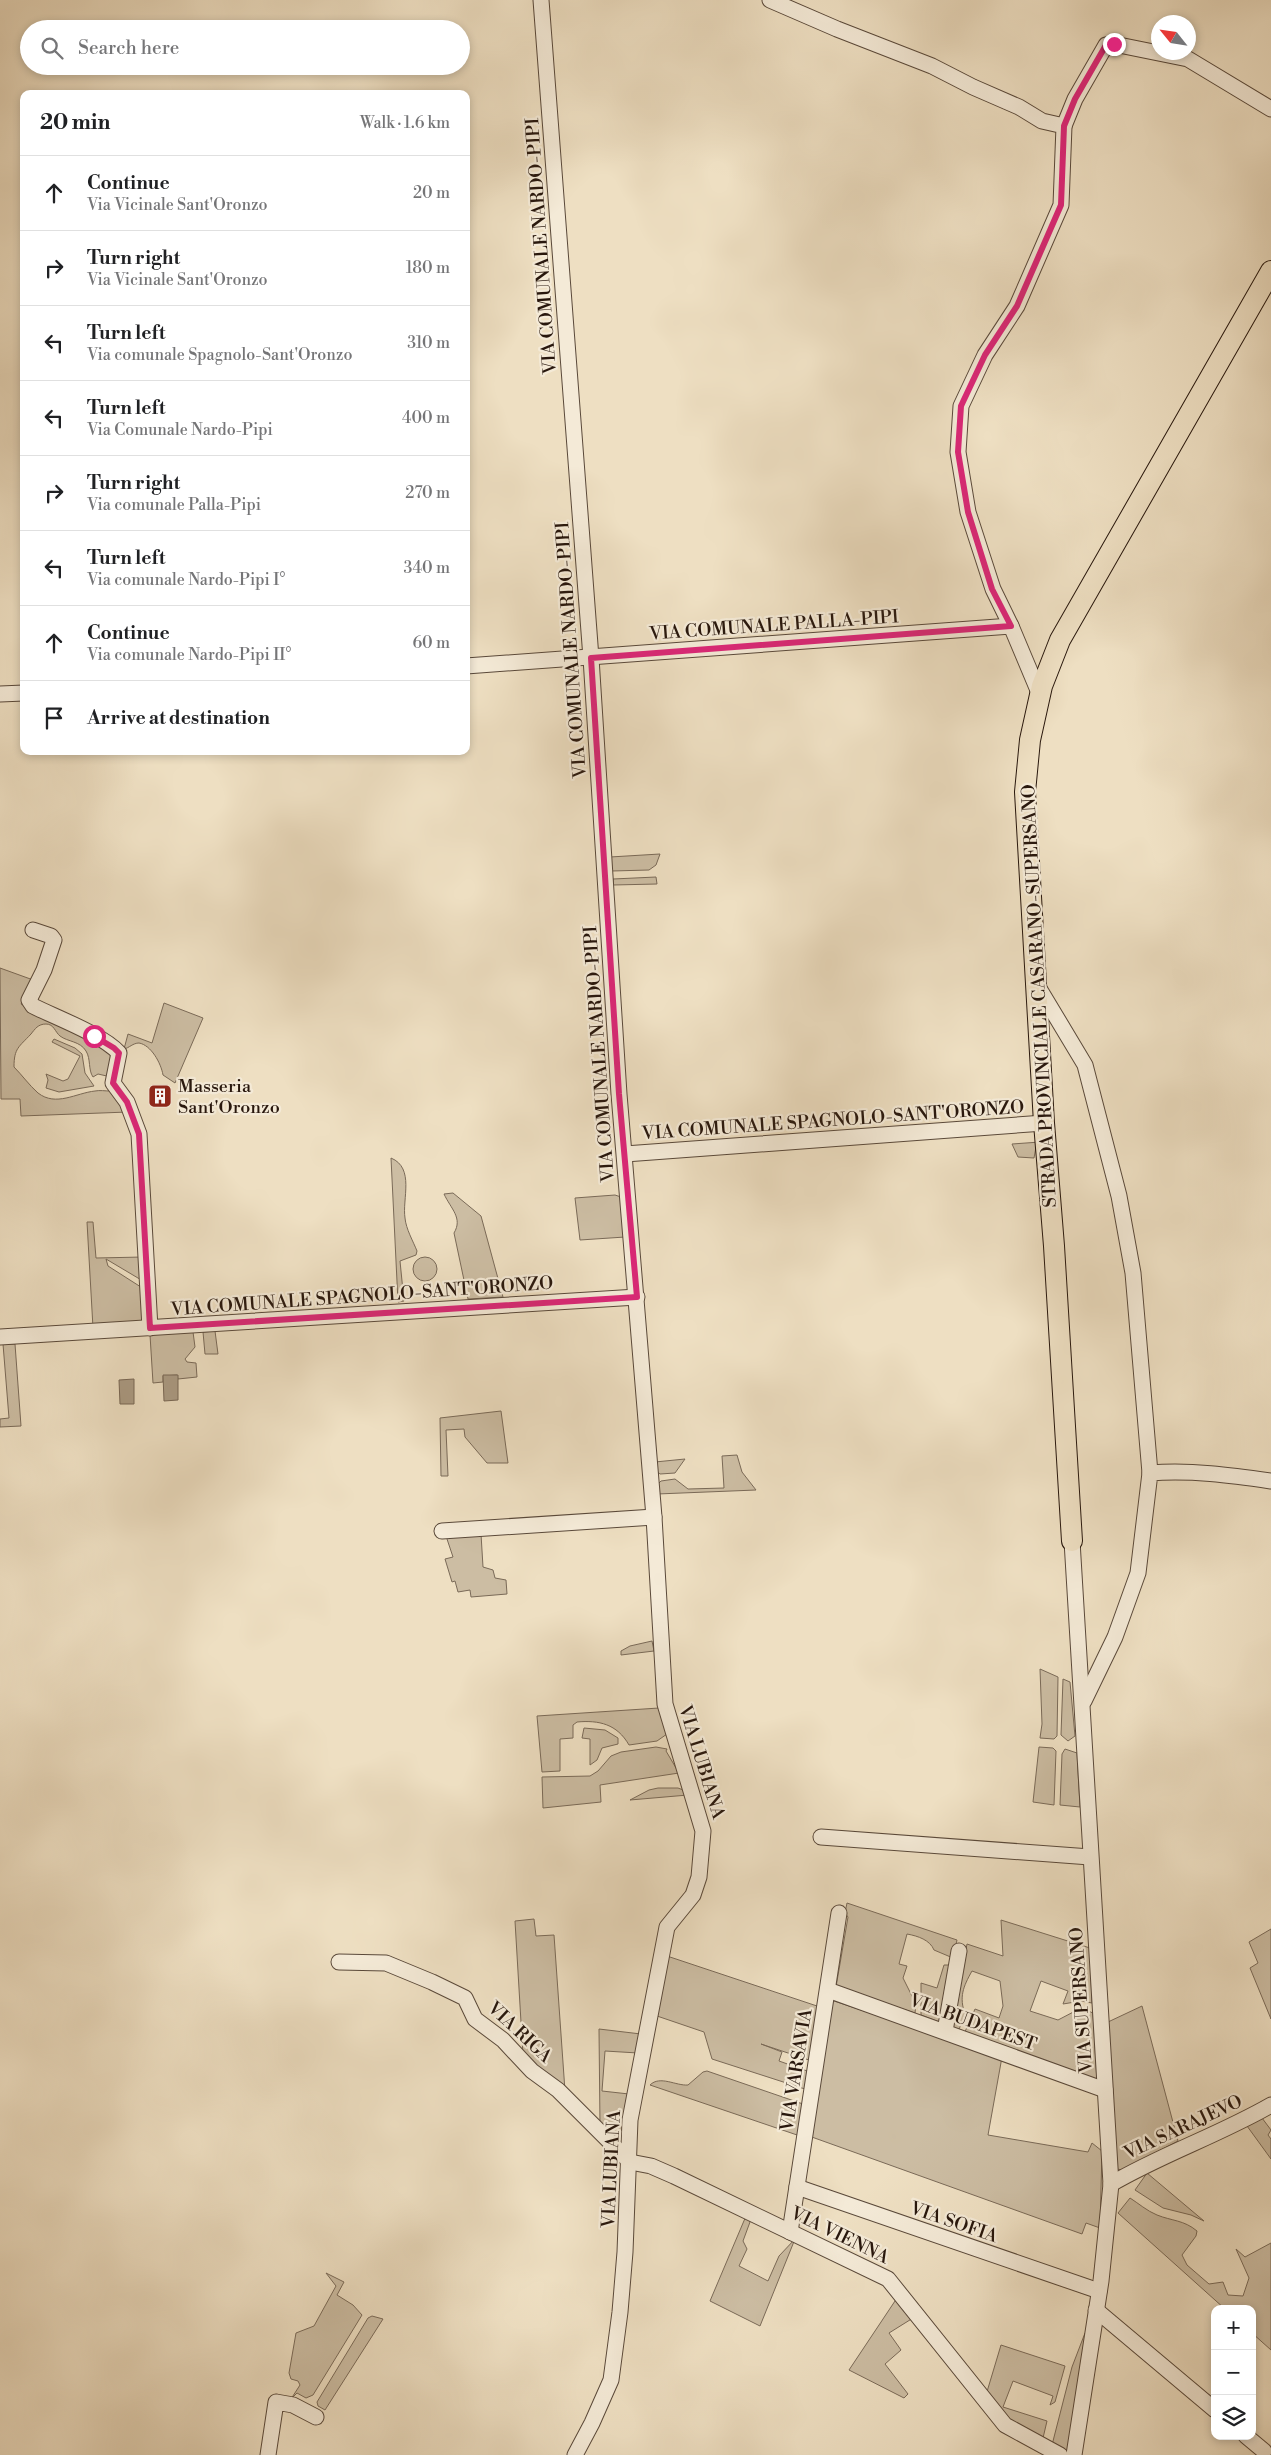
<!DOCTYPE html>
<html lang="en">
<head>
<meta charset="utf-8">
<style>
	:root { --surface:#fff; --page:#f6f6f6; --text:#202124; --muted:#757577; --line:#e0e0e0 }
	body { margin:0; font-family:"Libre Bodoni",serif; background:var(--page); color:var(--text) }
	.controls { position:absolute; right:15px; bottom:15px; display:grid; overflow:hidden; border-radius:10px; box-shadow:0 2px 8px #0003 }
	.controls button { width:45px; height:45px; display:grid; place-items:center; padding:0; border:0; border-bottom:1px solid var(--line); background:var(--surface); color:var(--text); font:25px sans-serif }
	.compass { position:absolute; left:1151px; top:15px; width:45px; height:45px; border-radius:50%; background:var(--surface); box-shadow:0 2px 8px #0003; rotate:300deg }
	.stop { position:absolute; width:15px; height:15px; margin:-11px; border:4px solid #db2777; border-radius:50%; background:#fff }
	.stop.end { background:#db2777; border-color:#fff; box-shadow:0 1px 5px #0008 }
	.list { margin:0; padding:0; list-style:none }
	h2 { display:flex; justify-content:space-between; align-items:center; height:65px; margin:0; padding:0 20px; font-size:21px }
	h2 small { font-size:16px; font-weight:400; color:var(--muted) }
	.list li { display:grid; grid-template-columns:32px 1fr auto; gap:15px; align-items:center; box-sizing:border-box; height:75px; padding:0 20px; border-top:1px solid var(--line) }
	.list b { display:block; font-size:19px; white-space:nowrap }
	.list p { margin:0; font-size:16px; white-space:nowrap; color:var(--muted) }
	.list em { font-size:16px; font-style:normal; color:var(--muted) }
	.icon { flex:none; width:28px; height:28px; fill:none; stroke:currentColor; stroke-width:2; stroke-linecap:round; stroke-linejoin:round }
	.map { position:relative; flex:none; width:1271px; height:2455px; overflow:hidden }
	.search { position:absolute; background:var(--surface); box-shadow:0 2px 8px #0003; left:20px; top:20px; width:450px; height:55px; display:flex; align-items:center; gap:12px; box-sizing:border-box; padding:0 18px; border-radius:28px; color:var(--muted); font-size:19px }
	.panel { position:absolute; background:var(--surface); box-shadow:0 2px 8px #0003; left:20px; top:90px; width:450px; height:665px; border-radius:10px }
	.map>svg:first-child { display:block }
	.green { fill:#ccbda3; stroke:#7a6a58 }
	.water { fill:#ab9b84; stroke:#776654 }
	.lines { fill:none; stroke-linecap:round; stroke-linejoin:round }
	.minor-casing { stroke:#5a493a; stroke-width:17 }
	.major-casing { stroke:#28170d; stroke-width:22 }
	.minor { stroke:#f4ead7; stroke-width:15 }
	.major { stroke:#eedfc2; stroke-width:20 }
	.route { stroke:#db2777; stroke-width:6 }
	.labels { text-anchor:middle; stroke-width:4.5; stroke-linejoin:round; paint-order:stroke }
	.street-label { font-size:18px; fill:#28170d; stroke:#f4ead7 }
	.poi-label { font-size:18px; fill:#28170d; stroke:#f4ead7; text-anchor:start }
</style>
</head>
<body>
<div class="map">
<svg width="1271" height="2455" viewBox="0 0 1271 2455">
	<rect width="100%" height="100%" fill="#eedfc2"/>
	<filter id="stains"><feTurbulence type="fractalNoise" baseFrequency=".004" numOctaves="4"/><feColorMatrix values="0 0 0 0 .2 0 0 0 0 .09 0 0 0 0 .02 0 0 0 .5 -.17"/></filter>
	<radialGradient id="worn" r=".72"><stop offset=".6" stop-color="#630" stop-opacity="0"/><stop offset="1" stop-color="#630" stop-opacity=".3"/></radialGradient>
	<g class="green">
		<polygon points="660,854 656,865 649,870 612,871 610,857"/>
		<polygon points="656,877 657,884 613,885 613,879"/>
		<path d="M0 968 36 981 21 1004 112 1048 111 1077 98 1074 93 1077C88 1070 91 1059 86 1051 80 1041 68 1042 60 1036 55 1032 54 1024 46 1024 38 1024 35 1029 31 1034 19 1047 14 1048 14 1067 22 1075 29 1085 38 1093 56 1107 76 1093 95 1091 100 1090 105 1091 110 1091L128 1112 21 1116 20 1099H1Z"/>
		<path d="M164 1003 203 1018 175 1083 163 1075C161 1063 151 1045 139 1043 133 1043 129 1048 124 1049L128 1034 152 1043Z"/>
		<polygon points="54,1039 75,1048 82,1054 85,1073 94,1086 59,1092 46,1088 48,1080 46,1074 63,1081 68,1079 80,1056 52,1042"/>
		<polygon points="1040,1142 1036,1147 1034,1158 1018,1157 1012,1144"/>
		<path d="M391 1158C415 1168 402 1199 405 1218 406 1229 413 1241 417 1251L416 1255 400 1261 404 1301 398 1302Z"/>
		<path d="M453 1193 481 1216 503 1297 468 1299 454 1233C463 1218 451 1209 444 1194Z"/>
		<polygon points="615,1195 624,1198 625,1237 580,1240 575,1198"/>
		<polygon points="87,1222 93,1222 96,1258 143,1257 143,1281 106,1259 108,1266 144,1289 147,1324 93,1328"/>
		<circle cx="425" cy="1269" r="12"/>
		<polygon points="215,1331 218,1354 205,1354 203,1332"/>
		<polygon points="193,1332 195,1347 185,1359 187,1362 196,1363 197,1377 178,1379 177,1375 163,1376 163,1382 153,1383 150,1335"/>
		<polygon points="3,1344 15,1344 21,1426 0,1427 0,1419 9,1418"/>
		<polygon points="501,1411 508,1463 487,1463 465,1437 464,1429 446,1430 448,1476 441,1476 440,1418"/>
		<polygon points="737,1455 742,1472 756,1490 657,1494 656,1486 661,1481 675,1479 688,1489 724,1488 722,1456"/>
		<polygon points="685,1459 675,1473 660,1474 655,1470 655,1462"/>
		<polygon points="481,1534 483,1567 493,1570 495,1578 506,1580 507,1594 471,1597 470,1590 458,1592 455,1581 452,1582 445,1559 453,1557 446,1536"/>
		<polygon points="652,1641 654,1651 621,1655 621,1651 630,1646"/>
		<polygon points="1040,1669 1058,1677 1057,1736 1054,1739 1040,1738 1042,1724"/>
		<polygon points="1063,1679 1070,1682 1075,1736 1068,1741 1061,1735"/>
		<path d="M659 1708 667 1734 657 1741 629 1745C617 1724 599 1720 577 1722L573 1725V1738L560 1739V1771L542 1772 537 1716Z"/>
		<polygon points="584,1728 605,1730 618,1738 618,1744 602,1748 597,1760 590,1765 590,1739 582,1738"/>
		<polygon points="656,1747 667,1749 666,1751 679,1773 600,1785 601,1802 543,1808 542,1777 590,1776 598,1771 611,1756 621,1752"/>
		<polygon points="1039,1747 1053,1748 1056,1751 1054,1805 1033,1802"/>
		<polygon points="1065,1749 1077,1753 1080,1807 1060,1805 1062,1754"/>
		<polygon points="658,1788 678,1788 686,1791 688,1795 630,1800 649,1790"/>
		<path d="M847 1903 957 1940 953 1958 934 1950C930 1940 918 1936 907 1934L899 1964 907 1966 903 1978 916 2004 915 2013 836 1987 848 1917 845 1913Z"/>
		<polygon points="534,1919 536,1936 554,1935 565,2091 523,2056 515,1921"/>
		<path d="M1001 1920 1090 1948 1092 2003 1081 2001 1063 2004 1068 1991 1041 1981 1030 2011 1058 2020 1081 2008 1093 2013 1097 2082 964 2034 975 2009 999 2018 1003 2006 1000 1981 972 1971C963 1987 959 1997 965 2014L958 2032 950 2029 967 1944 1003 1956Z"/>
		<polygon points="1271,1929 1271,2019 1250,1968 1258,1963 1249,1942"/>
		<polygon points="664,1955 820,2007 812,2061 761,2044 782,2052 779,2061 810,2072 805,2089 712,2059 704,2032 657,2016"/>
		<polygon points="944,1965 953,1965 942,2023 921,2015 921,1983 937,1988"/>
		<polygon points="831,2000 1002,2057 988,2135 1088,2152 1092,2143 1102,2151 1100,2228 1086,2223 1082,2234 809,2136"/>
		<polygon points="1142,2006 1178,2141 1122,2170 1117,2169 1108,2022"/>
		<polygon points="599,2029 641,2034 638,2053 605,2051 602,2091 629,2094 625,2152 600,2126"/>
		<path d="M707 2071 803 2104 800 2136 650 2085C660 2075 676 2086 688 2085L703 2072Z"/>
		<polygon points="1262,2118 1271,2130 1268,2135 1271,2139 1271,2159 1247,2126"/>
		<polygon points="1147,2173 1204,2221 1191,2215 1163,2208 1135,2190"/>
		<path d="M1130 2198C1138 2203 1147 2211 1157 2215 1172 2221 1184 2220 1197 2231L1196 2236 1182 2255 1187 2265 1209 2284 1223 2282 1228 2295 1243 2296 1249 2278 1236 2249 1245 2257 1271 2243V2350L1252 2333V2309H1225L1118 2213Z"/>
		<polygon points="746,2216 750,2222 743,2241 747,2249 739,2266 768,2281 779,2256 795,2239 760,2326 710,2301"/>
		<polygon points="326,2273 344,2282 337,2295 353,2305 362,2315 313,2395 306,2398 297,2393 291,2399 300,2385 298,2381 291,2379 289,2373 296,2333 314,2326 336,2286"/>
		<polygon points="897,2298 913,2318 889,2333 901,2350 885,2364 908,2394 904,2398 849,2370"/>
		<polygon points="372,2316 383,2319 325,2410 318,2406 317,2402 368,2318"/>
		<polygon points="1089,2331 1068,2455 1052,2445 1072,2367 1085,2333"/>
		<polygon points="1001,2345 1065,2366 1055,2402 1050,2405 1053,2396 1013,2381 1003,2407 1047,2421 1043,2438 1010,2424 986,2395"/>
	</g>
	<g class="water">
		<polygon points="163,1375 178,1375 178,1400 164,1401"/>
		<polygon points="134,1379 134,1404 120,1404 119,1380"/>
	</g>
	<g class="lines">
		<g class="minor-casing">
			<g id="minor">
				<polyline points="541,0 591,658 619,1094 654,1517 665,1704 703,1831 699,1877 693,1895 667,1927 630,2120 625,2252 620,2312 611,2380 592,2423 575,2455"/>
				<polyline points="770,0 837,29 932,66 973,87 1019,107 1042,121 1064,126 1061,205 1017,306 985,355 961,406 958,452 968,512 993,589 1011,626"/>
				<polyline points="1064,126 1075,99 1106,45 1114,44 1188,59 1271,109"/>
				<polyline points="466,666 1011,626 1040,695"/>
				<polyline points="0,694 24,693"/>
				<path d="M33 930 51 936 54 940 44 970 29 1000 33 1006C55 1017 103 1035 119 1053L113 1083 127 1102 139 1134 150 1328"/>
				<polyline points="1037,985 1085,1065 1119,1196 1133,1273 1150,1473"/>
				<polyline points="625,1154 1044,1123"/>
				<polyline points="0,1337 637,1297"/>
				<polyline points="442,1531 654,1517"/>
				<polyline points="1072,1541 1111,2184 1101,2281 1074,2455"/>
				<path d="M1084 1701 1115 1637 1138 1573 1150 1473C1191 1470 1230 1475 1271 1481"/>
				<polyline points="821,1837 1090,1857"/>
				<polyline points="339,1962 386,1963 432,1982 465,1998 475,2019 503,2040 532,2071 558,2090 630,2162 651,2166 674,2176 888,2279 1005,2425 1060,2455"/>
				<polyline points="828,1990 1105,2090"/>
				<polyline points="945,2031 959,1951"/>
				<path d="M1111 2184C1162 2154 1219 2135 1271 2105"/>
				<polyline points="797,2187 1099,2291"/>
				<polyline points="790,2232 839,1913"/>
				<polyline points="1096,2310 1215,2410"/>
				<polyline points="1246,2436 1264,2451"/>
				<polyline points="268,2455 276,2402 293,2405 316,2417"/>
			</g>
		</g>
		<g class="major-casing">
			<polyline id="major" points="1072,1541 1054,1246 1044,1123 1025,792 1030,740 1042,686 1060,640 1271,271"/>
		</g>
		<use href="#minor" class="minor"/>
		<use href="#major" class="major"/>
	</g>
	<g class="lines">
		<polyline class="route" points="94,1036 114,1048 119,1053 113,1083 127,1102 139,1134 150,1328 637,1297 619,1094 591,658 1011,626 992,589 968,512 958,452 961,406 985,355 1017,306 1061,205 1064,126 1075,99 1106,45 1114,44"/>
	</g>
	<defs>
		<g id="building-square" transform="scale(1.25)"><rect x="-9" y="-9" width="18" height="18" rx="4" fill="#8f2418" stroke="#f4ead7"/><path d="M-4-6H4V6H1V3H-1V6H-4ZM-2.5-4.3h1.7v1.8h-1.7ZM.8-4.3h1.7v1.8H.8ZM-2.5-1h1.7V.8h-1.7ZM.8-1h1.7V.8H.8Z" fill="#fff"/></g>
	</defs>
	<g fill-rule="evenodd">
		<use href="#building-square" x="160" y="1096"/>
	</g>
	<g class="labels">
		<g class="street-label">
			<text transform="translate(541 246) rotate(-94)" y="6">VIA COMUNALE NARDO-PIPI</text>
			<text transform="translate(774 625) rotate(-4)" y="6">VIA COMUNALE PALLA-PIPI</text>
			<text transform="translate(571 650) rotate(-94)" y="6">VIA COMUNALE NARDO-PIPI</text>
			<text transform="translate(1039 996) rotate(-93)" y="6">STRADA PROVINCIALE CASARANO-SUPERSANO</text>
			<text transform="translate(599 1054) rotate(-94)" y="6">VIA COMUNALE NARDO-PIPI</text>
			<text transform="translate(833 1120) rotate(-4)" y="6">VIA COMUNALE SPAGNOLO-SANT'ORONZO</text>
			<text transform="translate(362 1296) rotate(-4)" y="6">VIA COMUNALE SPAGNOLO-SANT'ORONZO</text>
			<text transform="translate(702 1762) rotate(73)" y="6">VIA LUBIANA</text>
			<text transform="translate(1081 2000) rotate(-94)" y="6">VIA SUPERSANO</text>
			<text transform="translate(973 2022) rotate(20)" y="6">VIA BUDAPEST</text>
			<text transform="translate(520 2032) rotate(43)" y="6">VIA RIGA</text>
			<text transform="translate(796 2070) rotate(-81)" y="6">VIA VARSAVIA</text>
			<text transform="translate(1183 2127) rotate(-25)" y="6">VIA SARAJEVO</text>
			<text transform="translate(611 2169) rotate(-87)" y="6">VIA LUBIANA</text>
			<text transform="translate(954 2222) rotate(19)" y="6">VIA SOFIA</text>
			<text transform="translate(840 2235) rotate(26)" y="6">VIA VIENNA</text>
		</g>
		<g class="poi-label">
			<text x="178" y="1092">Masseria<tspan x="178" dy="21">Sant'Oronzo</tspan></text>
		</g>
	</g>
	<rect width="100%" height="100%" filter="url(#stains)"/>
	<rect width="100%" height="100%" fill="url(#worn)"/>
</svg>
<div class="controls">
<button>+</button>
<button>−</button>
<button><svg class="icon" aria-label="layers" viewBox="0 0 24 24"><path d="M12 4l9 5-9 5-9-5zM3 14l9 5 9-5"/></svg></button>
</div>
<svg class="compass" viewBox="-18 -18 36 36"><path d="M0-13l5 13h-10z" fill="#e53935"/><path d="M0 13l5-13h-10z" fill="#757577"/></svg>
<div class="stop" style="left:94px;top:1036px"></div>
<div class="stop end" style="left:1114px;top:44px"></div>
<div class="search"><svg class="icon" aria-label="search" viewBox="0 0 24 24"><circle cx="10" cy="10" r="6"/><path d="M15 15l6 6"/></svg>Search here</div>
<section class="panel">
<h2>20 min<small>Walk · 1.6 km</small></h2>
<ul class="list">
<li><svg class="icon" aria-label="ahead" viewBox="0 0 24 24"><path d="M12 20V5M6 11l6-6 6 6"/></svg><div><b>Continue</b><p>Via Vicinale Sant'Oronzo</p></div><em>20 m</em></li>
<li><svg class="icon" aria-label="right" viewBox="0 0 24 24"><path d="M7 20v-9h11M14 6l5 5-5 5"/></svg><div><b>Turn right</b><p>Via Vicinale Sant'Oronzo</p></div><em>180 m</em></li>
<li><svg class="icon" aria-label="left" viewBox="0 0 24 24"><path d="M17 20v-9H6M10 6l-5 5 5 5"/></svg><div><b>Turn left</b><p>Via comunale Spagnolo-Sant'Oronzo</p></div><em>310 m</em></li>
<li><svg class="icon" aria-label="left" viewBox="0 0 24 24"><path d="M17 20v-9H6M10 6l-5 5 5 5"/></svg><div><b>Turn left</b><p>Via Comunale Nardo-Pipi</p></div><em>400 m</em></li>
<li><svg class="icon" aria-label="right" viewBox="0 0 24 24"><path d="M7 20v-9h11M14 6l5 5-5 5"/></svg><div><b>Turn right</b><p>Via comunale Palla-Pipi</p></div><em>270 m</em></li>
<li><svg class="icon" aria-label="left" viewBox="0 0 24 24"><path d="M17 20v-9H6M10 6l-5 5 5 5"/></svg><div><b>Turn left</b><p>Via comunale Nardo-Pipi I°</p></div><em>340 m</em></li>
<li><svg class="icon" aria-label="ahead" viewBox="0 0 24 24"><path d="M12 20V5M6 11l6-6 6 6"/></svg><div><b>Continue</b><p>Via comunale Nardo-Pipi II°</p></div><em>60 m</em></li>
<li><svg class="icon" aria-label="arrive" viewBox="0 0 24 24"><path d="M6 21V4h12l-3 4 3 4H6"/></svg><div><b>Arrive at destination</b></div></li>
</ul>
</section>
</div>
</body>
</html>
